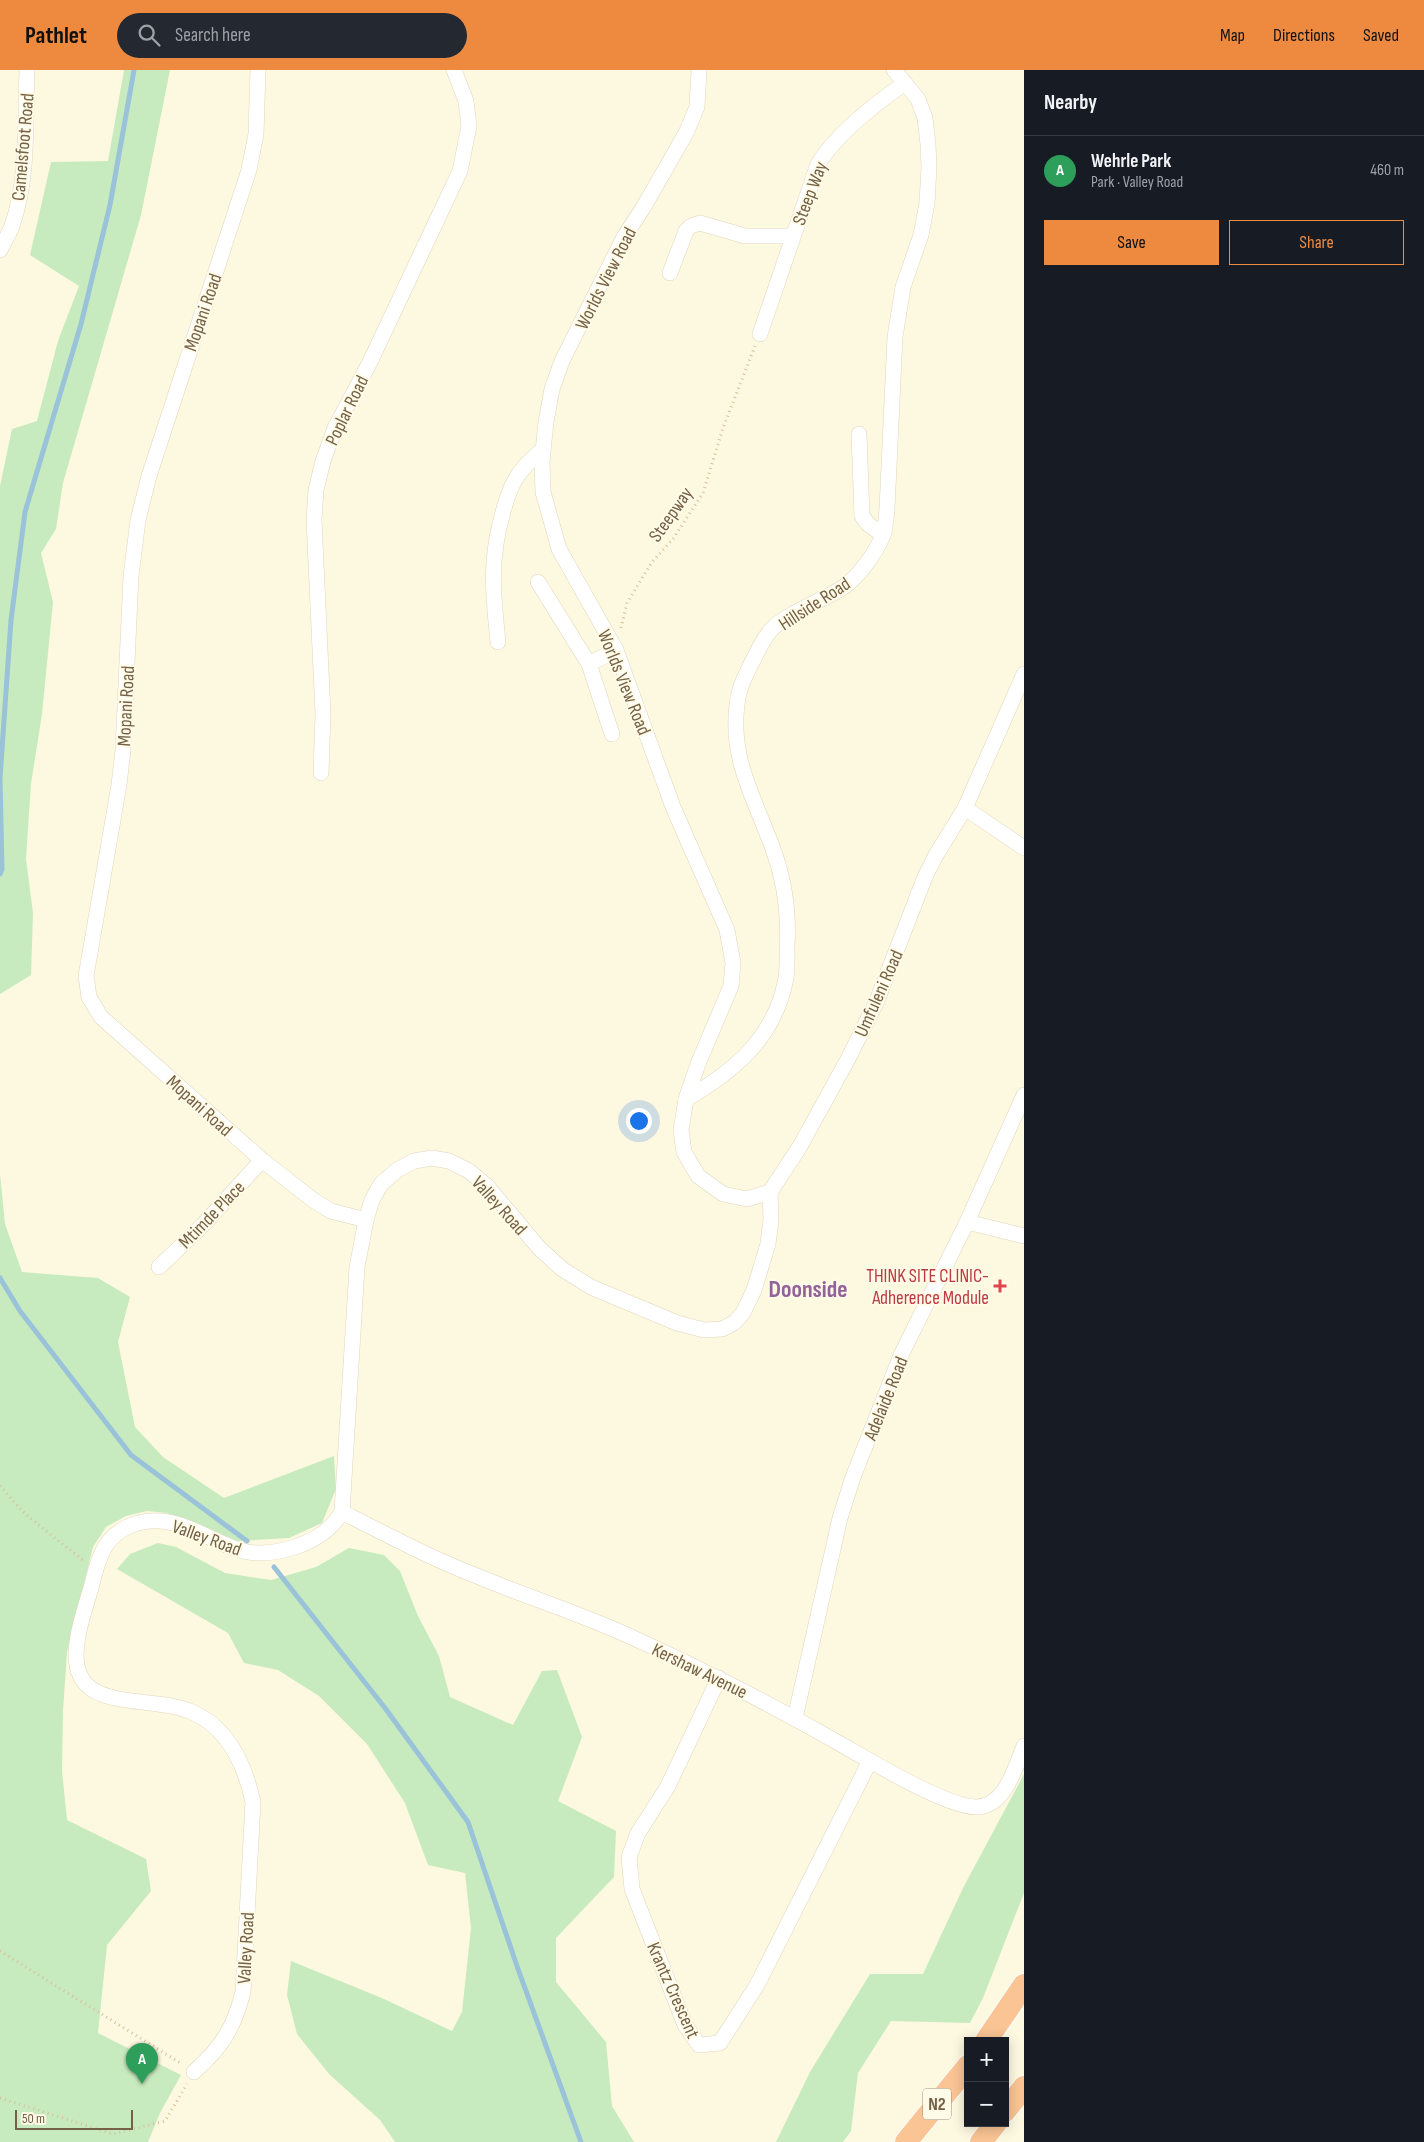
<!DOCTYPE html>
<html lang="en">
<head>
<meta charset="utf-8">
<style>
	:root { --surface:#171b24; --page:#242831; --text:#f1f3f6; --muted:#9ea1a6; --line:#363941; --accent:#ed8a40 }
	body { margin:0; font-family:"Sofia Sans Condensed",sans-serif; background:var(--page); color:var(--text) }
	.controls { position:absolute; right:15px; bottom:15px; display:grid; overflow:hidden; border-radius:0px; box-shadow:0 2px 12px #0003 }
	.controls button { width:45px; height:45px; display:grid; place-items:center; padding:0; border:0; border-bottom:1px solid var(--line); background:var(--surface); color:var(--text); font:25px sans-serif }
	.scale { position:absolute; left:15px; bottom:12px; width:118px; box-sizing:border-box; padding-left:5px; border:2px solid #756147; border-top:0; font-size:14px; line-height:18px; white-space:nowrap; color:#756147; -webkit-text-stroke:4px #fffbe7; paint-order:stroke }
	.you { position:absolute; left:638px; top:1050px; width:18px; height:18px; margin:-12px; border:4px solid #fff; border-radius:50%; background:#1a73e8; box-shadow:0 0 0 8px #1a73e833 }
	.badge { display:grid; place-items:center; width:32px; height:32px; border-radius:50%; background:var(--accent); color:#fff; font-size:16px; font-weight:700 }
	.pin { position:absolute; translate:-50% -41px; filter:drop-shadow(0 1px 2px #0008) }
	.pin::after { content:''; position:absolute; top:26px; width:18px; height:15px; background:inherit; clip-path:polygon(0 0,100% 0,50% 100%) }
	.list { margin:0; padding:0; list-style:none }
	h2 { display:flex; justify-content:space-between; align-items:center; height:65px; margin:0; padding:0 20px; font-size:21px }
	h2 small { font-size:16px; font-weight:400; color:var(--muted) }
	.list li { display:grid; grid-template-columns:32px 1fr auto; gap:15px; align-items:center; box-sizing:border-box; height:70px; padding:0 20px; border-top:1px solid var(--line) }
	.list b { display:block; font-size:19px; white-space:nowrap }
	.list p { margin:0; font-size:16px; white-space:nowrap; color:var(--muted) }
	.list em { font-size:16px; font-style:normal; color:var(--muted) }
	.actions { display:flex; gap:10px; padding:15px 20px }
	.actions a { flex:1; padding:11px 0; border:1px solid var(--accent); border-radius:0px; text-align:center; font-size:18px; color:var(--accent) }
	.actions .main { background:var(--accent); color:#111 }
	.icon { flex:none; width:28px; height:28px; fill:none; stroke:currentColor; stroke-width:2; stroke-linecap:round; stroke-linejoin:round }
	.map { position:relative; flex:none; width:1024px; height:2072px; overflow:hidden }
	header { display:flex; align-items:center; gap:30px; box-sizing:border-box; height:70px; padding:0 25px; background:var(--accent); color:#111 }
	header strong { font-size:24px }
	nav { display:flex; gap:28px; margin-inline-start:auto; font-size:18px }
	.search { width:350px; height:45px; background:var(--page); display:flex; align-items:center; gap:12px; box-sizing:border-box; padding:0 18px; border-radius:28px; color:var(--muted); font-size:19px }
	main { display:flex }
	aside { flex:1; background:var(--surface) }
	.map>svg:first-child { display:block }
	.green { fill:#c7ebbf }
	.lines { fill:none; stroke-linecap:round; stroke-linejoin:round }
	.stream { stroke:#9ac2d9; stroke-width:5 }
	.minor-casing { stroke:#e1d5bc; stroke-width:16 }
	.highway-casing { stroke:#fff; stroke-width:24 }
	.path { stroke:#d8bf9a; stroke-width:3; stroke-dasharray:1 4; stroke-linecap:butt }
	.minor { stroke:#fff; stroke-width:15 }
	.highway { stroke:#fac494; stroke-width:22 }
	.health-dot { fill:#e0444e; stroke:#fffbe7; stroke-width:2 }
	.labels { text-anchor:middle; stroke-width:4; stroke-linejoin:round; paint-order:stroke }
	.shield { fill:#fffbe7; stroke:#9e8f77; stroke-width:1 }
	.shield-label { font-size:18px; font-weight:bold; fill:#756147 }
	.street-label { font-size:19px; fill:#756147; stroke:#fffbe7 }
	.health-label { font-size:19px; fill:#be3a42; stroke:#fffbe7; text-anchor:end }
	.district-label { font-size:24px; font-weight:bold; fill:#926299; stroke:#fffbe7 }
</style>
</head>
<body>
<header>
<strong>Pathlet</strong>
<div class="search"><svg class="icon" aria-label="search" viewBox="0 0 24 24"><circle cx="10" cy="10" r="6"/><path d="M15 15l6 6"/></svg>Search here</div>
<nav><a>Map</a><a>Directions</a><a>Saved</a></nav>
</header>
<main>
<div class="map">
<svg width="1024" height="2072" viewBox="0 0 1024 2072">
	<rect width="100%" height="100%" fill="#fdf8e0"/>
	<g class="green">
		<polygon points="124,0 170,0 141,145 63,413 56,459 41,483 53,532 42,644 31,714 26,789 33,843 31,905 0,924 0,416 12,359 37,351 58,271 79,216 30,185 51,92 108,91"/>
		<polygon points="0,1104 5,1154 22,1202 98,1208 130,1227 118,1272 135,1357 163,1387 224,1428 334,1386 336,1419 322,1453 289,1468 238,1471 167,1443 147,1441 126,1446 106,1457 93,1477 67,1582 63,1641 62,1701 67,1750 146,1789 151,1821 107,1875 98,1963 181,2005 160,2043 148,2072 0,2072"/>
		<polygon points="158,1473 176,1477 225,1503 271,1510 316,1497 349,1478 384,1485 400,1501 418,1546 439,1586 450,1627 513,1655 542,1601 557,1600 582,1667 558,1731 616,1761 614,1807 556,1868 556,1912 606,1972 612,2036 634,2072 395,2072 380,2050 329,2004 297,1964 287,1925 291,1891 384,1929 452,1961 462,1942 471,1858 465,1803 428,1795 405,1733 367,1674 319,1626 278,1600 244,1593 228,1563 117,1499 130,1484"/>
		<polygon points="1024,1704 1024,1823 983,1928 970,1953 891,1951 858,2003 851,2061 843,2072 776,2072 810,2002 870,1904 923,1904 963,1818"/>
	</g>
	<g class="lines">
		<g class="stream">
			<polyline points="0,804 2,799 0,708 11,550 25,442 81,254 110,135 134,0"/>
			<polyline points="0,1208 20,1241 131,1385 247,1471"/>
			<polyline points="274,1497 385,1638 468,1752 518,1899 581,2072"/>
		</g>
		<g class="minor-casing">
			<g id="minor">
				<polyline points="258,0 256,64 249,100 149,406 138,450 131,506 123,680 119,715 86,906 89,927 101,947 262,1090 313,1130 331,1141 366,1150"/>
				<polyline points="699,0 697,37 686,63 643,138 624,167 562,291 552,319 546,352 542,391 543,422 559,479 616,580 673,737 727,860 733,893 731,916 698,994 686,1029 681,1060 684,1082 698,1106 723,1124 747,1129 770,1122"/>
				<path d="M0 180C4 172 9 164 12 156 29 107 25 51 27 0"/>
				<polyline points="670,203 686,161 691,156 700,153 745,166 793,166"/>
				<path d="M760 264 818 94C837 63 875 34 905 13"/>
				<polyline points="859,364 862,446 868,454 883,465"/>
				<polyline points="538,512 589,594 612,664"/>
				<path d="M498 572C493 523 489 491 503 442 506 431 509 420 515 410 522 397 533 388 543 379"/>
				<polyline points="589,594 616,580"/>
				<polyline points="321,703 323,644 314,450 316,420 323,391 335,358 370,292 460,101 469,56 466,31 454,0"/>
				<polyline points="965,738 1024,778"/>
				<path d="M686 1029C733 1002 773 969 785 913 788 901 787 887 787 875 789 843 784 809 773 779 755 729 730 690 737 635 738 620 744 609 750 596 756 585 762 570 771 560 789 541 824 531 845 516 859 506 877 481 883 465 886 457 886 447 887 439L895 267 903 217 921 165 927 133 929 97 928 74 925 48 918 29 894 0"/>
				<polyline points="967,1152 1024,1166"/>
				<polyline points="159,1197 203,1155 262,1090"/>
				<path d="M342 1442C387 1465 431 1488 477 1506 527 1527 579 1543 627 1565 702 1599 774 1636 844 1676 872 1692 947 1737 976 1737 1005 1737 1015 1698 1024 1676"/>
				<polyline points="719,1608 668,1716 638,1763 629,1787 632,1819 685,1955 699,1975 720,1973 757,1915 870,1691"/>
				<polyline points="795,1648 840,1448 853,1407 902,1283 967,1152 1024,1025"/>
				<path d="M194 2002C222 1977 234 1958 243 1922L253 1732C245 1695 229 1658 192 1642 145 1622 62 1648 78 1566 81 1550 86 1534 91 1518 94 1507 96 1496 101 1485 113 1455 147 1445 177 1454 225 1469 239 1495 295 1477 316 1470 331 1460 342 1442L357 1197 366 1150 372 1130 381 1114 397 1100 414 1091 432 1088 449 1091 469 1101 487 1116 539 1178 562 1199 591 1217 677 1253 704 1260 722 1259 734 1253 743 1243 754 1220 768 1174 771 1150 770 1122 799 1078 848 989 876 933 925 807 936 785 965 738 1024 604"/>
			</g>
		</g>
		<g class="highway-casing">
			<g id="highway">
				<polyline points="986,1971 1024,1915"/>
				<polyline points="1005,2041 1024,2017"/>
				<polyline points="906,2072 968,1996"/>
				<polyline points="981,2072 996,2053"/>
			</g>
		</g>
		<g class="path">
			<polyline points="621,558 627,533 652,492 673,469 703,423 723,358 755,276"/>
			<polyline points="0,1416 25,1444 84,1491"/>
			<polyline points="0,1881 182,1994"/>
			<polyline points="0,2028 113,2064 165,2051 187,2014"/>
		</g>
		<use href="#minor" class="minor"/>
		<use href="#highway" class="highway"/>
	</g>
	<path class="health-dot" d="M997.5 1208.5h5v5h5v5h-5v5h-5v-5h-5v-5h5z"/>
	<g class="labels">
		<rect class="shield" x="923" y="2018.5" width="28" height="31" rx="4"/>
		<g class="shield-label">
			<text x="937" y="2040">N2</text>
		</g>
		<g class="street-label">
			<text transform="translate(22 77) rotate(-85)" y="7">Camelsfoot Road</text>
			<text transform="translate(809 123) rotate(-69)" y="7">Steep Way</text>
			<text transform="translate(605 208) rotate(-63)" y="7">Worlds View Road</text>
			<text transform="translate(202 242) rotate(-71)" y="7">Mopani Road</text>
			<text transform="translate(346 340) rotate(-64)" y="7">Poplar Road</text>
			<text transform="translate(670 444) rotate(-55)" y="7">Steepway</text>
			<text transform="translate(814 533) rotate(-33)" y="7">Hillside Road</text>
			<text transform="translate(625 612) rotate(68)" y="7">Worlds View Road</text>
			<text transform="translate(125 636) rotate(-87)" y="7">Mopani Road</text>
			<text transform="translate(878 923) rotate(-66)" y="7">Umfuleni Road</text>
			<text transform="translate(200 1035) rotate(42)" y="7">Mopani Road</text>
			<text transform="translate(500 1135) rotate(48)" y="7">Valley Road</text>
			<text transform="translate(211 1144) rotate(-46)" y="7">Mtimde Place</text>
			<text transform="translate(885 1328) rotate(-68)" y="7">Adelaide Road</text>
			<text transform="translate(207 1467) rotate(20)" y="7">Valley Road</text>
			<text transform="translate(700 1600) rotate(26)" y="7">Kershaw Avenue</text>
			<text transform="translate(245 1878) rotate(-87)" y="7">Valley Road</text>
			<text transform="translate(674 1920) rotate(66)" y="7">Krantz Crescent</text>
		</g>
		<g class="health-label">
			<text x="989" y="1212">THINK SITE CLINIC-<tspan x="989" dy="22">Adherence Module</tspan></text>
		</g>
		<g class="district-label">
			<text x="808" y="1227">Doonside</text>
		</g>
	</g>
</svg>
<div class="controls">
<button>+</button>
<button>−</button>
</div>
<div class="scale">50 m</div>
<div class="you"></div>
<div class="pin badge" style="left:142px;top:2014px;background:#2e9e5b">A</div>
</div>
<aside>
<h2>Nearby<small></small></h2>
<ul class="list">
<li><span class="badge" style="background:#2e9e5b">A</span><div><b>Wehrle Park</b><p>Park · Valley Road</p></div><em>460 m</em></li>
</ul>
<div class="actions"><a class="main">Save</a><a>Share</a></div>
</aside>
</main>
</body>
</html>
